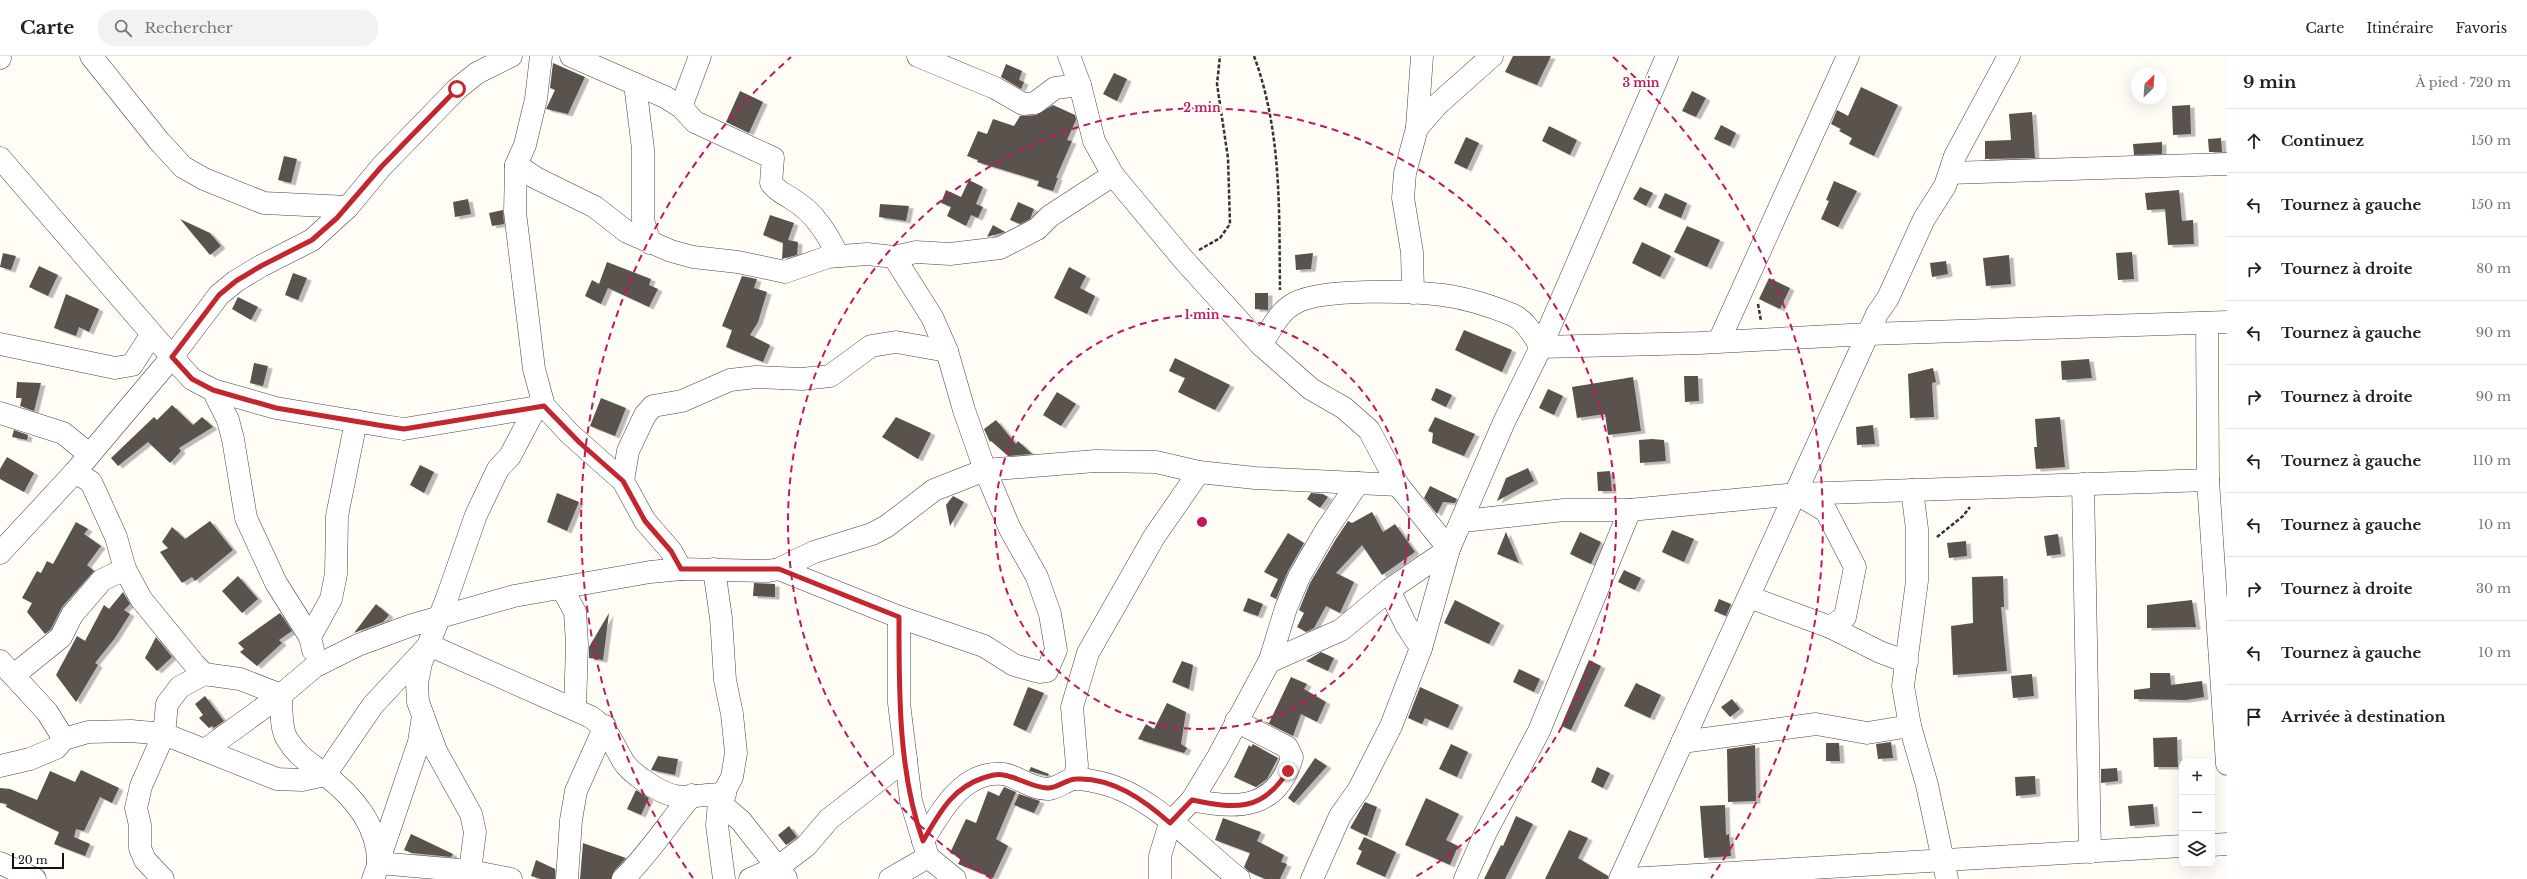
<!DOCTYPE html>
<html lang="fr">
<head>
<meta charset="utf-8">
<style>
	:root { --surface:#fff; --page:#f2f2f2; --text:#222; --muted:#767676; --line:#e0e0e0 }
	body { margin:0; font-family:"Libre Baskerville",serif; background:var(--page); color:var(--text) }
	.controls { position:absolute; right:12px; bottom:12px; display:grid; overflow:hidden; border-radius:8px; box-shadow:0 4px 16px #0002 }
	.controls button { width:36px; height:36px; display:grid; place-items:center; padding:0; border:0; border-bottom:1px solid var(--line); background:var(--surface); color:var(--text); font:20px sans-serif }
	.compass { position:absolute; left:2131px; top:12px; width:36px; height:36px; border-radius:50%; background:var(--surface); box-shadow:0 4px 16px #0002; rotate:25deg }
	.scale { position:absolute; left:12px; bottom:10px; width:52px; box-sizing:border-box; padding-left:4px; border:2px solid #111; border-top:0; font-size:11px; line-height:14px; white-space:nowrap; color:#111; -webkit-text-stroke:3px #fff; paint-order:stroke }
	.stop { position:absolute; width:12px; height:12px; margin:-9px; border:3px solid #c4262e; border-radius:50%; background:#fff }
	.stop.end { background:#c4262e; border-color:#fff; box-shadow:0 1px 4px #0008 }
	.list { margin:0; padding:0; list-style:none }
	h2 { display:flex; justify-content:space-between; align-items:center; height:52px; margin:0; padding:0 16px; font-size:17px }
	h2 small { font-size:13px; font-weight:400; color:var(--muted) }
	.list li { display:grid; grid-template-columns:26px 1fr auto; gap:12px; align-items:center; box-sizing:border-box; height:64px; padding:0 16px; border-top:1px solid var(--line) }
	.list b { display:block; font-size:15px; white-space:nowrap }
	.list em { font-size:13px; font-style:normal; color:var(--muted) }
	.icon { flex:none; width:22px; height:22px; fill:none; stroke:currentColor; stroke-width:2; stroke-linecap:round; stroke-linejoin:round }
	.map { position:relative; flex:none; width:2227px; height:823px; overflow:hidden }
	header { display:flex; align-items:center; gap:24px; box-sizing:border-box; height:56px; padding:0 20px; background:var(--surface); border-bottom:1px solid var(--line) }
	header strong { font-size:19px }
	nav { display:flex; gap:22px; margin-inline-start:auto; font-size:14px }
	.search { width:280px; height:36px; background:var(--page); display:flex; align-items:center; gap:10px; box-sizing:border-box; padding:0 14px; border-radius:16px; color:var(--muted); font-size:15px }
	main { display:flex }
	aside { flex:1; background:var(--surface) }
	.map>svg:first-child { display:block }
	.building { fill:#5a524d; filter:url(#shadow) }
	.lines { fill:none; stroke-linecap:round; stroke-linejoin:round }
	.minor-casing { stroke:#444; stroke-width:23 }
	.path { stroke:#333; stroke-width:2.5; stroke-dasharray:4 2; stroke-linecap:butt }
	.minor { stroke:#fff; stroke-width:22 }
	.route { stroke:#c4262e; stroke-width:5 }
	.ring { fill:none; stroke:#c2185b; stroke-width:2; stroke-dasharray:7 5 }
	.centre { fill:#c2185b; stroke:#fff; stroke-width:2 }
	.ring-label { font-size:12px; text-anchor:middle; font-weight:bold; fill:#c2185b; stroke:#fff; stroke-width:4; stroke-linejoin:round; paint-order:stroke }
</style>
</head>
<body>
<header>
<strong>Carte</strong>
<div class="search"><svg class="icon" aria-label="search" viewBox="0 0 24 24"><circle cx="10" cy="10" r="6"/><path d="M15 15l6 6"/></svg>Rechercher</div>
<nav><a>Carte</a><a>Itinéraire</a><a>Favoris</a></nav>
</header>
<main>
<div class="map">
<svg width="2227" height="823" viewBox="0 0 2227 823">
	<defs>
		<filter id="shadow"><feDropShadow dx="4.5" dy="2.5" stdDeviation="0" flood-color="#0004"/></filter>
	</defs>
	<rect width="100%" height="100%" fill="#fffdf5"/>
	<g class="building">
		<polygon points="1513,0 1551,0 1537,29 1505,16"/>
		<polygon points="553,7 585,21 568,58 546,53 555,34 550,32"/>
		<polygon points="1006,8 1022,15 1019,24 1024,26 1021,33 1001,21"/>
		<polygon points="1114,17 1127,23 1117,45 1103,38"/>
		<polygon points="1861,31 1898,49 1874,100 1849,88 1852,82 1839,75 1841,73 1831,68 1837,54 1848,60"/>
		<polygon points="740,35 763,46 749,77 726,66"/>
		<polygon points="1692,35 1706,42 1696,61 1682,55"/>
		<polygon points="1053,49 1075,59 1076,64 1067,84 1072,85 1056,122 1058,122 1053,135 1037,130 1039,125 977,106 978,104 967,100 978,75 987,78 993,63 1014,70 1020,60 1036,59"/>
		<polygon points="2190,49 2191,78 2173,79 2172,50"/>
		<polygon points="2032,56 2035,102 1985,103 1985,85 2011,84 2009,58"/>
		<polygon points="1721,69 1736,77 1730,90 1714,83"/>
		<polygon points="1549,70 1577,84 1570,99 1542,85"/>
		<polygon points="1466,81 1479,87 1467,113 1454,107"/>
		<polygon points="2221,82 2222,96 2209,96 2208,83"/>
		<polygon points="2162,86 2162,98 2134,99 2133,88"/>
		<polygon points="284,100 297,103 291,127 278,124"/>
		<polygon points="969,124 983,131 976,148 983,151 978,162 971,159 966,170 947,160 951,151 941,147 946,134 961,141"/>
		<polygon points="1834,125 1857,135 1838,171 1821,163 1829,145 1826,144"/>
		<polygon points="1640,131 1653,137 1646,150 1633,143"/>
		<polygon points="2179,134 2182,165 2193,164 2194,188 2168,189 2165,153 2147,154 2145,137"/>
		<polygon points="1665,137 1687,147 1681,162 1658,152"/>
		<polygon points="468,143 471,158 455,161 453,146"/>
		<polygon points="1018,146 1034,153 1030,163 1020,168 1010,164"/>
		<polygon points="880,148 909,150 906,165 879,161"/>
		<polygon points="503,154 504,168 492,170 489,157"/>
		<polygon points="770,159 794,167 788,184 798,186 797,199 782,203 783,187 763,179"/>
		<polygon points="180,163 210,177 221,190 210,199"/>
		<polygon points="993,169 1005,176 987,181"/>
		<polygon points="1687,170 1720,184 1707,211 1674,196"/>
		<polygon points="1642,186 1671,200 1660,221 1632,207"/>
		<polygon points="2132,196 2134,223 2118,224 2116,197"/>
		<polygon points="3,197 16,200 11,214 0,211"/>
		<polygon points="1313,197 1311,213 1296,214 1295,199"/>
		<polygon points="2009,199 2011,228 1986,230 1983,202"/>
		<polygon points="1946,205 1948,218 1932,221 1930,207"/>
		<polygon points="607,206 651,223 649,229 658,233 649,251 608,232 601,248 585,240 592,224 599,228"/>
		<polygon points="39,210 58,219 48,240 29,231"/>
		<polygon points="1069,211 1086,220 1080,232 1095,240 1087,258 1054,242"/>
		<polygon points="293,217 307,222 298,244 285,239"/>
		<polygon points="742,220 757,223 754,232 767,236 758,266 750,279 770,289 763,306 726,291 732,274 722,270"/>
		<polygon points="1769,222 1790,232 1780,253 1759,243"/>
		<polygon points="1255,237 1268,237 1268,254 1255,253"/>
		<polygon points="66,238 99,253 89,276 79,271 76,280 54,272"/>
		<polygon points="238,241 258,251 251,264 232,253"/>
		<polygon points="1464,274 1512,294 1502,316 1455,294"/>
		<polygon points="1175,302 1230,329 1215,354 1178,336 1185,322 1169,315"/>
		<polygon points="2089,303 2092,322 2062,324 2061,305"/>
		<polygon points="254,307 268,310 263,330 250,327"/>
		<polygon points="1933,312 1936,326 1932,327 1934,361 1910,362 1908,318"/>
		<polygon points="1684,320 1698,320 1699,345 1685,346"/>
		<polygon points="1633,321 1641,375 1608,379 1605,358 1577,362 1572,331"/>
		<polygon points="17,326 41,327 34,355 20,350 22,342 16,342"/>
		<polygon points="1436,332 1452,339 1446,351 1431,344"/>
		<polygon points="1548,333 1563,340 1554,359 1539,352"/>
		<polygon points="1057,336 1076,348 1061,370 1043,359"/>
		<polygon points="601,342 626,352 615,380 590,370"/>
		<polygon points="172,349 193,369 202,361 213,371 179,392 181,395 170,407 148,386 118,410 111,402 154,361 157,364"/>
		<polygon points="896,361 931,377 918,403 882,381"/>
		<polygon points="1435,361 1475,378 1464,400 1432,387 1433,377 1428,375"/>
		<polygon points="2060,361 2065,411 2036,413 2034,391 2037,391 2035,363"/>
		<polygon points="996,364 1016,388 1018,385 1032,398 1008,400 991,385 990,386 984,373"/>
		<polygon points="1873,369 1875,388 1857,389 1856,371"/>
		<polygon points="14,374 28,379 27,384 12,381"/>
		<polygon points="1652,383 1664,384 1666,405 1640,407 1639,384"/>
		<polygon points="7,401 34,417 24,436 0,423 0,413"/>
		<polygon points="420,409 434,416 424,437 410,429"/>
		<polygon points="1528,412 1534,425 1497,445 1506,422"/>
		<polygon points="1610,415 1612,435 1598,435 1597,416"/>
		<polygon points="1430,430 1457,443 1455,447 1443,446 1437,458 1424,442"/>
		<polygon points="557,437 579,446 567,475 547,466"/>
		<polygon points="1311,437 1323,438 1328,441 1320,452 1307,443"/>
		<polygon points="953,440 964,446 950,470 946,449"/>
		<polygon points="1372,456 1383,476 1395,468 1415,496 1382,519 1362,489 1336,517 1354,526 1340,557 1326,550 1314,572 1306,576 1297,571 1304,557 1299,554 1310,527 1336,483 1348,465 1352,467"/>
		<polygon points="210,465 233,494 195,525 192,521 182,527 160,496 168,492 162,486 172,471 185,483"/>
		<polygon points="76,466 88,473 84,478 101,490 87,509 94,515 62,551 51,573 45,578 27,556 32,547 22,542 37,515 41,517 47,505 53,508"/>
		<polygon points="1672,474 1694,483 1684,506 1662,496"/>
		<polygon points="1506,476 1519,507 1497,498"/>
		<polygon points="1580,476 1601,486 1591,508 1570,498"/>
		<polygon points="1288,477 1304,487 1288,515 1276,543 1270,540 1278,523 1264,516"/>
		<polygon points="2058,478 2061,498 2047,500 2044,480"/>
		<polygon points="1966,485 1967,500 1949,502 1947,487"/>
		<polygon points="1624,514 1641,522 1635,534 1618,526"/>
		<polygon points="238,520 258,543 242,557 222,535"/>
		<polygon points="2003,520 2004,551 2001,551 2007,615 1953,619 1951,570 1973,567 1972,521"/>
		<polygon points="754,527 775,528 775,541 753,540"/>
		<polygon points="123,536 130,548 124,554 130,558 115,582 95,607 98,609 76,646 56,619 77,580 85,585 104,549 109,553"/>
		<polygon points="1248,542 1263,548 1258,560 1243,555"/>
		<polygon points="1719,543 1731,548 1726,560 1714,555"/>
		<polygon points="1455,544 1500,567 1489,588 1444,567"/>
		<polygon points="2192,544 2196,571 2147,572 2147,549"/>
		<polygon points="376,548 389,559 383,566 354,577"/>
		<polygon points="280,557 292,575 279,584 282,587 257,610 240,596 244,593 238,587"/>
		<polygon points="609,557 603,604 589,602 589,591"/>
		<polygon points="156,581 172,601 157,615 145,602"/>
		<polygon points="1321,596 1334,602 1328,615 1306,605"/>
		<polygon points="1589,604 1601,610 1571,674 1561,670"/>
		<polygon points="1182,605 1193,609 1189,633 1172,626"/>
		<polygon points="1519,613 1540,623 1534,636 1513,626"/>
		<polygon points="2150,617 2170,617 2171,629 2202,625 2204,641 2186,644 2134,643 2134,634 2150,632"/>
		<polygon points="2032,618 2034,640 2013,642 2011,620"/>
		<polygon points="1291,621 1307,628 1304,633 1326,646 1317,666 1301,658 1293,680 1263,665 1269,667"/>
		<polygon points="1636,627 1661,639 1650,662 1624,650"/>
		<polygon points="1028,631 1044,637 1026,675 1013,669"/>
		<polygon points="1420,631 1459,649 1448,672 1425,662 1422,668 1408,662"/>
		<polygon points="205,640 224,665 214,672 212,670 209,672 199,662 203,659 195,648"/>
		<polygon points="1732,643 1740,653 1730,661 1721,651"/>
		<polygon points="1167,647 1186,656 1181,688 1187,692 1184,697 1138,683 1146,668 1154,673"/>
		<polygon points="2177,681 2178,711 2154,711 2153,682"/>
		<polygon points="1891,686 1893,702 1878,703 1876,688"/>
		<polygon points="1826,687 1839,687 1840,705 1826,705"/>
		<polygon points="1253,688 1278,702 1267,723 1256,731 1234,721 1249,689 1251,691"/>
		<polygon points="1451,688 1468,696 1457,721 1439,713"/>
		<polygon points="1755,689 1756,745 1728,746 1727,693"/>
		<polygon points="658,700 678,703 675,719 651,714"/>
		<polygon points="1315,702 1327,710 1294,747 1288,742"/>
		<polygon points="1031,711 1049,718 1048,720 1029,715"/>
		<polygon points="1597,711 1610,717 1603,732 1591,726"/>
		<polygon points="2117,712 2118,725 2101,727 2101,713"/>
		<polygon points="81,714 119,732 112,747 100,741 84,775 76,773 74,781 90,788 85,800 54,788 59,776 6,751 7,748 0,747 0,732 10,733 37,744 50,715 75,726"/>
		<polygon points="2035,720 2036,738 2016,740 2015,721"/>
		<polygon points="1004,731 1016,736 996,783 1008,790 993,822 958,808 961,802 950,797 966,763 976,767 988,735 999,740"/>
		<polygon points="636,734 649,742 641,759 627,753"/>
		<polygon points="1019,738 1040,745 1034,757 1014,749"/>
		<polygon points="1426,742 1459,758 1446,784 1458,790 1450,809 1405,789"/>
		<polygon points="1365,746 1377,751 1367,780 1350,772"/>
		<polygon points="2153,748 2155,768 2130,770 2128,750"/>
		<polygon points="1725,749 1726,779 1729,778 1731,800 1704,802 1700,750"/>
		<polygon points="1516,760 1533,768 1505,823 1484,823 1501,789 1503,790"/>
		<polygon points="1223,762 1261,776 1257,785 1284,799 1281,806 1287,808 1280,823 1265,823 1249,816 1244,811 1250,797 1215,784"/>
		<polygon points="789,770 797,781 786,789 778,779"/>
		<polygon points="1569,774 1588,782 1578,802 1608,820 1608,823 1545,823"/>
		<polygon points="411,778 453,798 451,801 412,797 404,794"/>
		<polygon points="1364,781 1396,796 1385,821 1356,808 1362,795 1358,793"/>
		<polygon points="583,787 626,802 614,815 611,823 580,823"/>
		<polygon points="536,804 555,813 555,823 541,823 531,820"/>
	</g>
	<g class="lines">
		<g class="minor-casing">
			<g id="minor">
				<polyline points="91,0 159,85 183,111 204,123 264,147 348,151"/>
				<polyline points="541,0 536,43 525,89 516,109 515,156 534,313 544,350 570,378 623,425"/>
				<path d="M571 0 665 41 681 51 695 66 773 102 771 127C778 136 783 137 792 143 815 157 827 177 838 200"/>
				<polyline points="918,0 995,32 1023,48 1035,47 1055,32 1080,29"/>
				<polyline points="1069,0 1080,29 1094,85 1113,119 1183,203 1261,289 1311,333 1344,352 1369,374 1398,429 1449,493"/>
				<polyline points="0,2 0,0"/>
				<polyline points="635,28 643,93 643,164 650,187"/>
				<polyline points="681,51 700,0"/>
				<polyline points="1417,72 1422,0"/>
				<polyline points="0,102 172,301 192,323 213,334 276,352 384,370 404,373 544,350"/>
				<polyline points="516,109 536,122 595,151 627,176 671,195 693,201 738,206 785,216 828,201 867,198 894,201 916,196 950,198 1000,192 1037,173 1050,160 1113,119"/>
				<polyline points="1950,117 2227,108"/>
				<polyline points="1413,237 1412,196 1403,142 1405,117 1417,72 1437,49 1492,0"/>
				<polyline points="2207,267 2208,424 2227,708"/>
				<polyline points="1719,285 1848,0"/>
				<polyline points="0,288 115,312 132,309 152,278"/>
				<path d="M1261 289C1271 274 1278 256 1295 247 1322 232 1411 235 1443 239 1466 242 1491 250 1513 259 1526 265 1533 279 1541 291L1699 287 1869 278 2227 266"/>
				<polyline points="947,295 896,286 871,290 830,320 802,323 756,321 730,324 682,345 653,350 645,359 628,395 623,425 645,465 671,495 681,513 768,515 779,513 814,496 872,478 887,470 934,434 985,414 1095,405 1156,406 1199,416 1255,422 1398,429"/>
				<polyline points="213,334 228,364 233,383 246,462 276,527 310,581"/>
				<polyline points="0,357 63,377 89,398"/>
				<path d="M75 416 91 426 116 481 125 513 141 543 195 609 204 618 240 623 281 639C282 653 280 671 287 683 298 701 309 706 324 718 352 739 378 769 378 806 378 811 375 818 373 823"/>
				<polyline points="2083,428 2090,796"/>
				<polyline points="1912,434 1917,473 1917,525 1903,630 1910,670 1927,729 1947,823"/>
				<polyline points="1797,438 1826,455 1855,511 1845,561 1830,571"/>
				<polyline points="1463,465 1564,454 1630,454 1797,438 2208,424"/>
				<polyline points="0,497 75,416 172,301 219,239 236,225 261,210 312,184 348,151 382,110 457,33 477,17 511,0"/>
				<polyline points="714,513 721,562 725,624 732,658 736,697 732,721 719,746 717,769 724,823"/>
				<polyline points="779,513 899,561 984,590 1014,609 1039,616 1047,615 1056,594 1050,558 1037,521 1010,473 985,414 964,354 947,295 932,261 894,201"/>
				<polyline points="562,532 575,556 577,588 575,653"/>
				<polyline points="1749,541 1830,571 1880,596 1907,606"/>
				<polyline points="1421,592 1449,493 1504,366 1541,291 1667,0"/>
				<polyline points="313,594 310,581 331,543 336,518 337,460 356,365"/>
				<polyline points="0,605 47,656 64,683"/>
				<polyline points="1269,606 1341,574 1389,534"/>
				<polyline points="14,619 61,581 72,559 102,524 125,513"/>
				<polyline points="423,660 419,686 378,807 470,815 511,823"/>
				<polyline points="1682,686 1816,668 1867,677 1910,670"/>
				<polyline points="205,694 281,639 314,611 358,589 412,569 514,540 650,516 681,513"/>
				<path d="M0 710 30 703 56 692 64 683 88 676 131 675 164 678 277 723 302 724 325 719 373 649 429 589 591 661C609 674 612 686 623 705 630 717 661 738 676 740 691 743 709 737 725 738"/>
				<polyline points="1075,723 1077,709 1072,651 1088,597 1154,481 1199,416"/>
				<path d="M1192 744C1237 754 1278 753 1292 701L1287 691 1236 665"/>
				<polyline points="719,746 741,765 786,822"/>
				<path d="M923 785C940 756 963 714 1003 718 1018 720 1032 734 1049 733 1058 732 1066 724 1074 723 1079 722 1087 724 1092 725 1147 733 1196 789 1239 823"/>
				<polyline points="2212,789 2227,788"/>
				<polyline points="928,801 955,823"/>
				<polyline points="0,807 35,823"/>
				<polyline points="163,823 145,804 140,792 140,769 136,752 141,730 164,678 167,648 180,631 204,618"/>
				<polyline points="473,823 470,815 475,776 471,758 436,695 418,646 417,627 421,607 447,542 476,459 498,413 510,400 536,351"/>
				<polyline points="567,823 571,764 576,735 605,670"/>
				<path d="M623 823C649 798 668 767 692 739"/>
				<polyline points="750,823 778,811 806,790 829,763 906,703"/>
				<polyline points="890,823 928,801 911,745 899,647 899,561"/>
				<polyline points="1160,823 1160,800 1170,767 1192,744 1218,701 1270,604 1286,552 1299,521 1325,476 1358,427"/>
				<polyline points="1312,823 1340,760 1359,733 1391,670 1421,592 1406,569 1389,534 1449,493"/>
				<polyline points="1465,823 1485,778 1539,675 1630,454"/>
				<polyline points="1620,823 1877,258 1888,242 1924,163 1945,130 1955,100 2009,0"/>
				<polyline points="1628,823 2182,790"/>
			</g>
		</g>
		<g class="path">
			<path d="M1254 0C1282 76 1279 155 1280 234"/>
			<polyline points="1199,194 1220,182 1230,168 1228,102 1217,28 1220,0"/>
			<polyline points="1758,248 1761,265"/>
			<polyline points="1937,481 1963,460 1970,451"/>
		</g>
		<use href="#minor" class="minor"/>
	</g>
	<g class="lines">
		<path class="route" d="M457 33 382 110 337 162 312 184 261 210 236 225 219 239 172 301 192 323 213 334 276 352 384 370 404 373 544 350 580 387 623 425 645 465 671 495 681 513H779L899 561C899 633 898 716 923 785 939 758 952 732 983 722 989 720 997 717 1003 719 1018 721 1031 731 1047 732 1057 733 1066 723 1076 723 1112 721 1144 744 1170 767L1192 744C1235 753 1262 756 1288 715"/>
	</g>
	<g class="ring">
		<circle cx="1202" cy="466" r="207"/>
		<path d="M992 823A414 414 0 1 1 1412 823"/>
		<path d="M693 822A621 621 0 0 1 791 1M1613 1A621 621 0 0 1 1711 822"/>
	</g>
	<circle cx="1202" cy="466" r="6" class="centre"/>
	<g class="ring-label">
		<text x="1641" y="31">3 min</text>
		<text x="1202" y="56">2 min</text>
		<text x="1202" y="263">1 min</text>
	</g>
</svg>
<div class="controls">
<button>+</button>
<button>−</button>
<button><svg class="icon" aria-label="layers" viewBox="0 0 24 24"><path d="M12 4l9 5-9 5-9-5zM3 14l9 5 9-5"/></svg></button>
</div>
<svg class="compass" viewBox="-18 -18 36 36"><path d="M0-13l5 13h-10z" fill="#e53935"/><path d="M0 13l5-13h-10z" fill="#767676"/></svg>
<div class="scale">20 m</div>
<div class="stop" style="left:457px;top:33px"></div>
<div class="stop end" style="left:1288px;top:715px"></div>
</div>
<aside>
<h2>9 min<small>À pied · 720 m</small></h2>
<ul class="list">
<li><svg class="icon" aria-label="ahead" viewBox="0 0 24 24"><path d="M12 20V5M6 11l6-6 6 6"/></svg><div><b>Continuez</b></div><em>150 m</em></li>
<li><svg class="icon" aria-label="left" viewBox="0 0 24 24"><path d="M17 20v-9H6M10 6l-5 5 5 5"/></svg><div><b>Tournez à gauche</b></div><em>150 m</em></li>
<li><svg class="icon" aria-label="right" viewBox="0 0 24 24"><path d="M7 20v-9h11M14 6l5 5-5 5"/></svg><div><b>Tournez à droite</b></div><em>80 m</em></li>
<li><svg class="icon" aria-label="left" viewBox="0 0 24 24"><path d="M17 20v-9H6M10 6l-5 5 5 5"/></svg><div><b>Tournez à gauche</b></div><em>90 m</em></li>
<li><svg class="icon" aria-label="right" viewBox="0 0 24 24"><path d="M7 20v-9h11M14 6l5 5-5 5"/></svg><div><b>Tournez à droite</b></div><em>90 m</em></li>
<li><svg class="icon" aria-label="left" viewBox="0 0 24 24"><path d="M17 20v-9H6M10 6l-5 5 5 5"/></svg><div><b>Tournez à gauche</b></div><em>110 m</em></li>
<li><svg class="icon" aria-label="left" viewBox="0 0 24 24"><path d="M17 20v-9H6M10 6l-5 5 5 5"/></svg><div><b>Tournez à gauche</b></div><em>10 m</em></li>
<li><svg class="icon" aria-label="right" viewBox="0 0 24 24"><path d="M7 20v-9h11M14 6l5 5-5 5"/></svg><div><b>Tournez à droite</b></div><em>30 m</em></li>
<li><svg class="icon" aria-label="left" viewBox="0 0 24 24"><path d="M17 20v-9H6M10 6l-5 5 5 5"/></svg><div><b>Tournez à gauche</b></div><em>10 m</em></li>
<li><svg class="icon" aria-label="arrive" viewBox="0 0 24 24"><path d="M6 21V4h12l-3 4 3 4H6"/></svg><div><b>Arrivée à destination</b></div></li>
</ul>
</aside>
</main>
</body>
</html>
